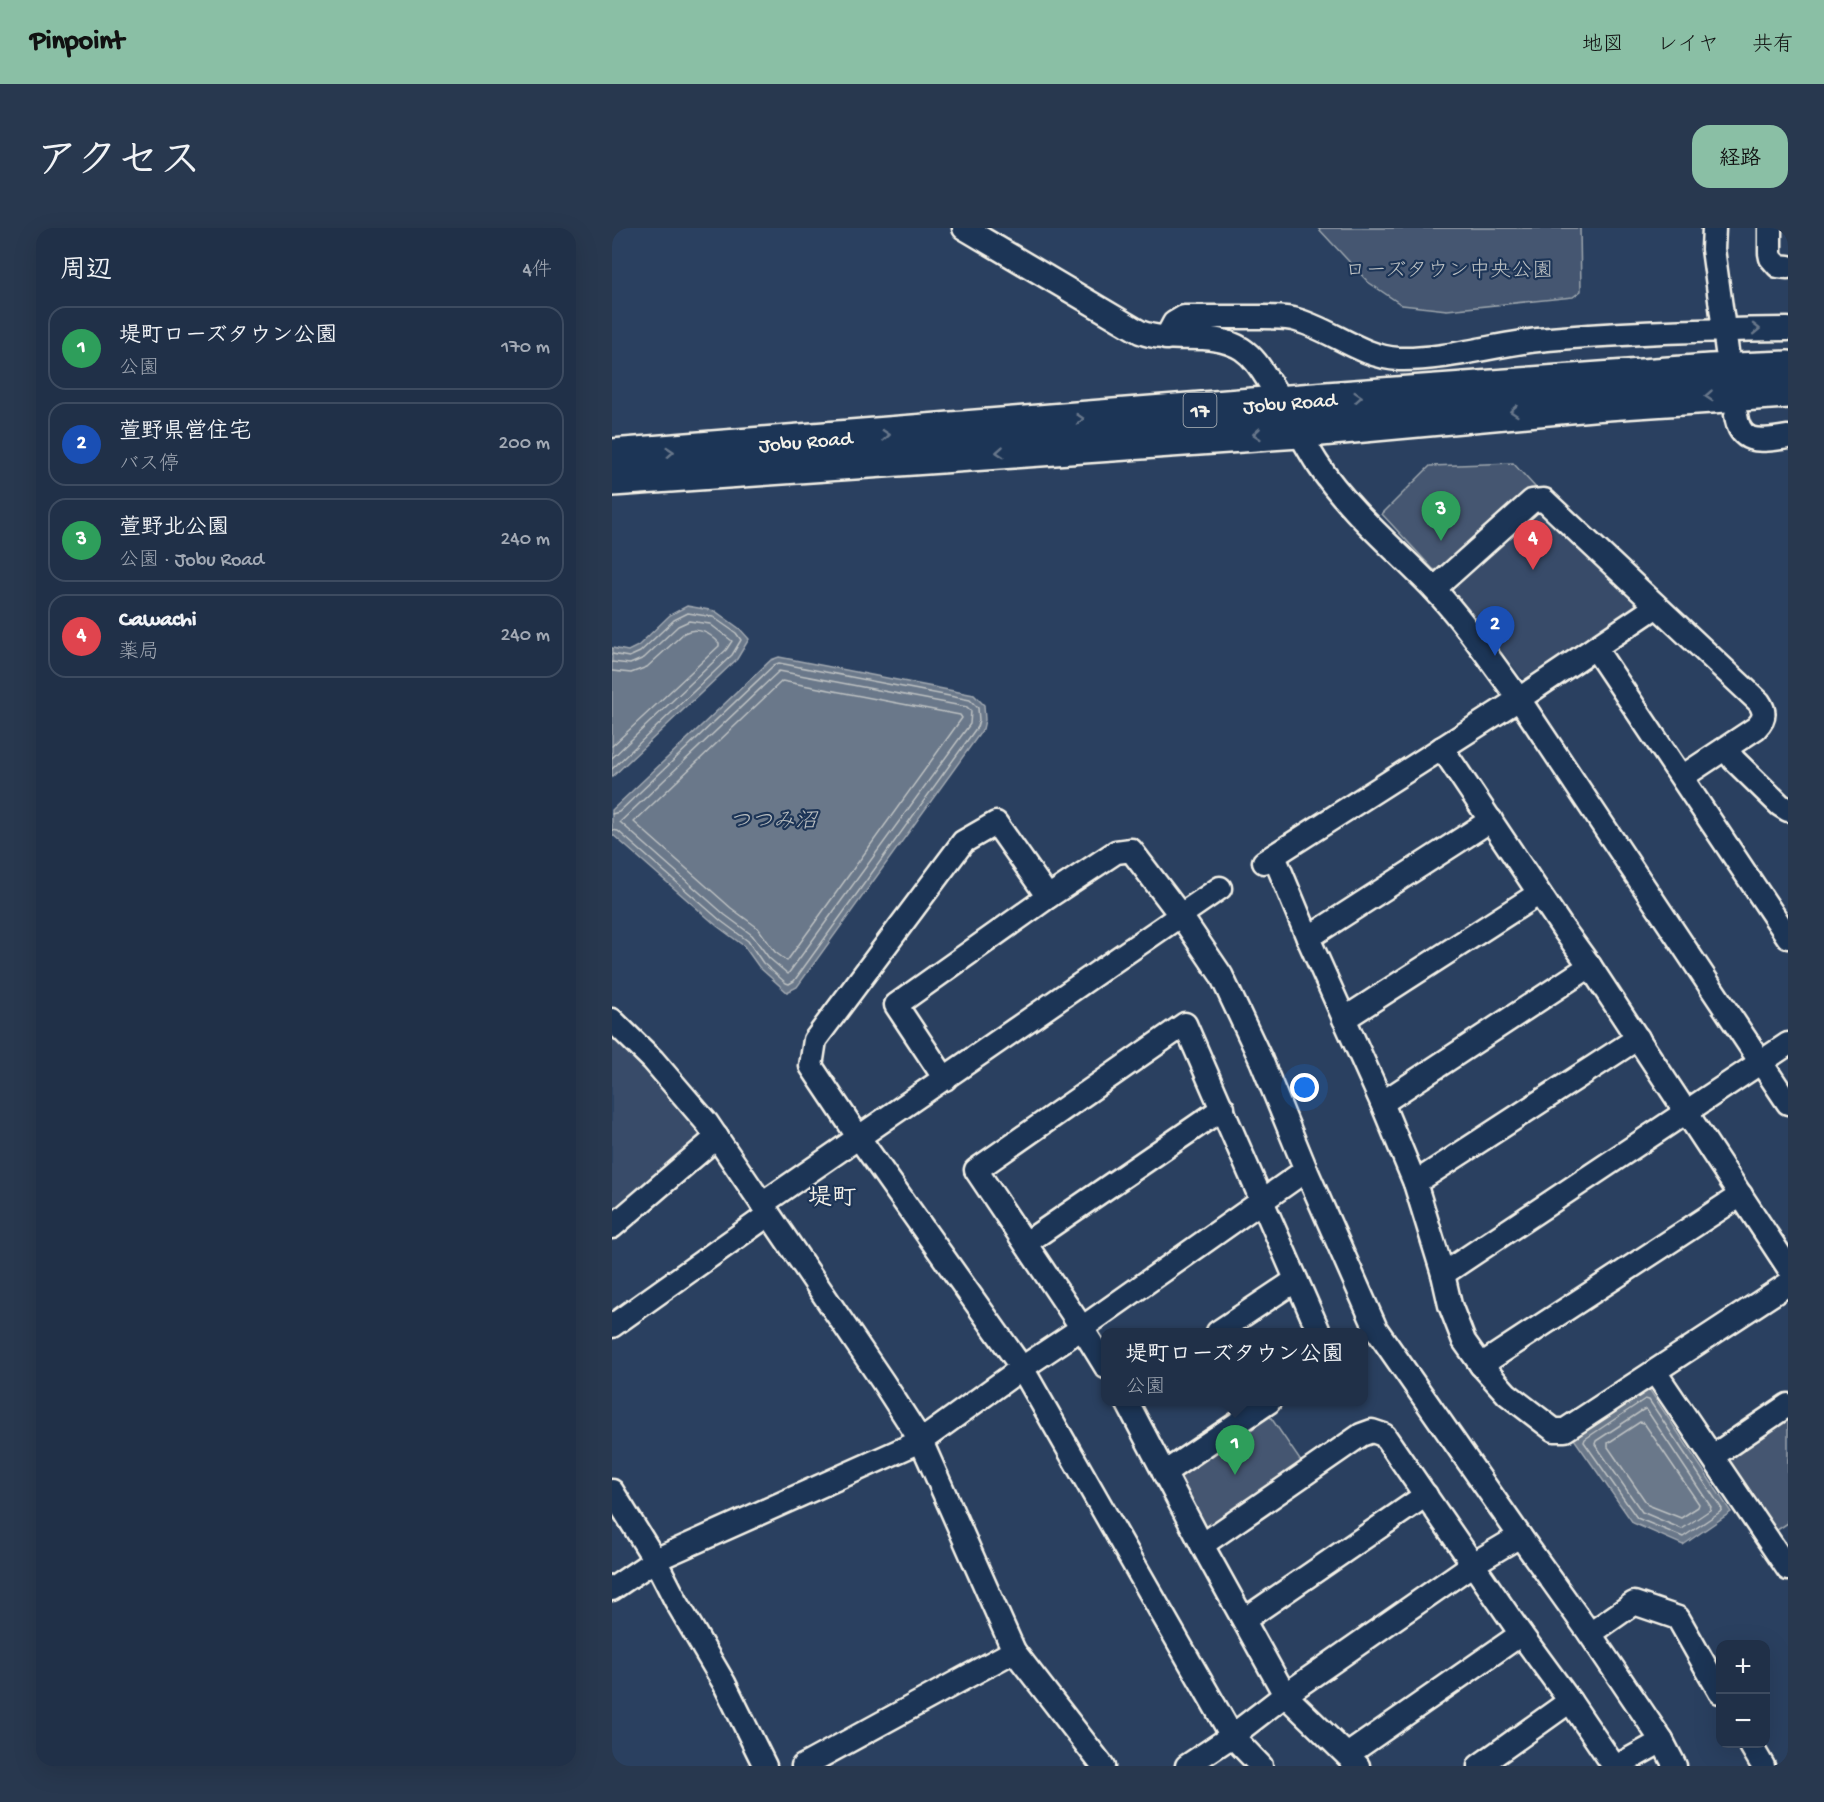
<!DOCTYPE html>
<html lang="ja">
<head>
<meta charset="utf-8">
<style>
	:root { --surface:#203048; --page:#28384f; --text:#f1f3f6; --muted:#a2a9b4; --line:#3d4b60; --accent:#8abfa5 }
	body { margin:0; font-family:"Gochi Hand","Klee One",sans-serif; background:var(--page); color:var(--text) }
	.controls { position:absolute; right:18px; bottom:18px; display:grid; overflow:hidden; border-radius:12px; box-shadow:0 6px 24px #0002 }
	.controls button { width:54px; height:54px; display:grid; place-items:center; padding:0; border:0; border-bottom:2px solid var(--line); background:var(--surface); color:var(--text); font:30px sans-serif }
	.you { position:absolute; left:693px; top:860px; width:21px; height:21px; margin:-15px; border:4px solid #fff; border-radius:50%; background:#1a73e8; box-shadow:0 0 0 9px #1a73e833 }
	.badge { display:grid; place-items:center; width:39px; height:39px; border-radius:50%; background:var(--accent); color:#fff; font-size:20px; font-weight:700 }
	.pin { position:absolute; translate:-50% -50px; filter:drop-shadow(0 2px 3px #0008) }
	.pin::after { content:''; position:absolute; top:32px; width:21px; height:18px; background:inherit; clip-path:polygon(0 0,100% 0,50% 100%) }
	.popup { position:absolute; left:489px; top:1100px; width:267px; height:78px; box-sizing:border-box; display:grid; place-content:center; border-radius:12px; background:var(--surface); filter:drop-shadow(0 2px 4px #0005); font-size:20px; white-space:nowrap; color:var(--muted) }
	.popup b { font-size:22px; color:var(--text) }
	.popup::after { content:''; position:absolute; left:50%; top:100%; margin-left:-12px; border:12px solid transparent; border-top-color:var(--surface) }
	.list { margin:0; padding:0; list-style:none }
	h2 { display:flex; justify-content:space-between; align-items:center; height:78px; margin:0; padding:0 24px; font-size:26px }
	h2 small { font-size:20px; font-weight:400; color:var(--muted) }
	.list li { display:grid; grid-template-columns:39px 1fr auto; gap:18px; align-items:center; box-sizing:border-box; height:84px; margin:0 12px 12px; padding:0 12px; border:2px solid var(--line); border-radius:18px }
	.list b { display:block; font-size:22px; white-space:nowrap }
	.list p { margin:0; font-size:20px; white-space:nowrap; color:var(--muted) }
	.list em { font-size:20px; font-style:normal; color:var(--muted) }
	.map { position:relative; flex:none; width:1176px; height:1538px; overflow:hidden; border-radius:18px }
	header { display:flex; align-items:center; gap:36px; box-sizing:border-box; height:84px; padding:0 30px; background:var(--accent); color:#111 }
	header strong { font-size:28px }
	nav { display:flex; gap:33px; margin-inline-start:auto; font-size:21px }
	.intro { display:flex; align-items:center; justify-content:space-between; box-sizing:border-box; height:144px; padding:0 36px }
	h1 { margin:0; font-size:42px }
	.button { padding:15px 27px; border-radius:18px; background:var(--accent); color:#111; font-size:21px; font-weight:700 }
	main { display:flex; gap:36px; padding:0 36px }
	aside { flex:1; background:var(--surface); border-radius:18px; box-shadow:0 6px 24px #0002 }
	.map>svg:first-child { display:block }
	.built { fill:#374c69 }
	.green { fill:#445771; stroke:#9ca4ac; stroke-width:1.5 }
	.water { fill:#6a788a; stroke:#a1a8b0; stroke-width:1.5 }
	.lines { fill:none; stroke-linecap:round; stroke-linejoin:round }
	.shore { stroke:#bdc1c2; stroke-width:1.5 }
	.minor-casing { stroke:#f4f1e8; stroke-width:27 }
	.highway-casing { stroke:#f4f1e8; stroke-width:38 }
	.minor { stroke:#1d3557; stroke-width:22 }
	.highway { stroke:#1d3557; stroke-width:33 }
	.oneway { stroke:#68778a }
	.labels { text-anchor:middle; stroke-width:4.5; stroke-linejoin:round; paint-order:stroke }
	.shield { fill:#1d3557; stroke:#b4b9bc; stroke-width:1.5 }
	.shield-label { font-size:20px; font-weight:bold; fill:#f4f1e8 }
	.park-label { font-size:21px; fill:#bfc3c4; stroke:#1d3557 }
	.street-label { font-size:21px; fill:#f4f1e8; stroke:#1d3557 }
	.water-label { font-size:22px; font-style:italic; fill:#bdc1c2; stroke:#1d3557 }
	.quarter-label { font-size:24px; font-weight:bold; fill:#f4f1e8; stroke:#1d3557 }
</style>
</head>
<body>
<header>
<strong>Pinpoint</strong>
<nav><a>地図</a><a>レイヤ</a><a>共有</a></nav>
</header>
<div class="intro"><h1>アクセス</h1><a class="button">経路</a></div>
<main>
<aside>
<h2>周辺<small>4件</small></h2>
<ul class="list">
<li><span class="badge" style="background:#2e9e5b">1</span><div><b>堤町ローズタウン公園</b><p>公園</p></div><em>170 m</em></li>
<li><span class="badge" style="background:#1a4fb4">2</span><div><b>萱野県営住宅</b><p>バス停</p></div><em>200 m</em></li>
<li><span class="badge" style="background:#2e9e5b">3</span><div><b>萱野北公園</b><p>公園 · Jobu Road</p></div><em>240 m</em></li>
<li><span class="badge" style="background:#e0444e">4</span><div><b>Cawachi</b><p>薬局</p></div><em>240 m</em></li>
</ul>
</aside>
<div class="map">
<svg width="1176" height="1538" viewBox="0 0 1176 1538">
	<rect width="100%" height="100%" fill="#2a4060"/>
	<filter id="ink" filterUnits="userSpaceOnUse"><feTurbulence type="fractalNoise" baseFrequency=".0167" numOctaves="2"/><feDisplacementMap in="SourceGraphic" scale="12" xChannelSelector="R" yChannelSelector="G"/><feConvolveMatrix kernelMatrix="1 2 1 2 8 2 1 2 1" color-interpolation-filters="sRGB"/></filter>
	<g filter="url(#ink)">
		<g class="built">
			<polygon points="933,280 1028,372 1026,383 919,454 909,448 843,365 840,355 921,281"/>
			<polygon points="0,799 92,899 89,914 0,990"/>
		</g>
		<g class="green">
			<polygon points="706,0 968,0 969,63 961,69 835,82 790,77 756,54"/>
			<polygon points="901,235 924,260 828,344 821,341 770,286 818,238"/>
			<polygon points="653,1181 694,1241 599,1305 586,1301 564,1242"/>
			<polygon points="1176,1184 1176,1295 1159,1306 1113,1238 1113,1226"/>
		</g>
		<g class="water">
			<polygon points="75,378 103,383 128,401 137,411 125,431 0,549 0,420 16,423 26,418 58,387"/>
			<polygon points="167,429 362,467 372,477 373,492 371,501 185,759 175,764 147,739 132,718 105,698 0,606 0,582 159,432"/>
			<polygon points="1037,1161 1119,1284 1071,1317 1021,1295 962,1211"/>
		</g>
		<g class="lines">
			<g class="shore">
				<polyline points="0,426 17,429 28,424 62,392 76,385 101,389 124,405 129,412 120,427 0,541"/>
				<polyline points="0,434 18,436 32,430 66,398 77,393 98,396 120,413 114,422 0,530"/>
				<path d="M0 443 19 445 35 439 72 405C85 398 98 405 107 415V418L0 518"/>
				<polygon points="167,443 355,479 359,483 358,496 176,746 157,730 140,707 113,687 8,594"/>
				<polygon points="170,453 348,487 350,490 175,733 163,724 146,700 119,680 22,594"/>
				<polyline points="0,586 7,584 162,437 167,435 358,472 366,480 367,492 365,499 182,753 177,756 174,755 151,735 136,713 109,693 6,603 0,602"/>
				<polygon points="1033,1171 1037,1172 1110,1281 1108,1284 1071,1309 1025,1290 972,1214 973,1211"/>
				<polygon points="1034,1181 1099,1279 1098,1282 1070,1301 1030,1284 983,1216 984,1213 1031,1182"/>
				<polygon points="1028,1194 1032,1195 1087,1276 1086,1279 1069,1290 1036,1277 996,1219 996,1215"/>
			</g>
			<g class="minor-casing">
				<g id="minor">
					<path d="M352 0 528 104C561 117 599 101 630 121 642 129 649 141 656 152 674 179 688 208 705 235 736 282 781 319 820 359 852 393 879 433 907 471L1176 875"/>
					<polyline points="1102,0 1101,21 1115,123"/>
					<polyline points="1158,0 1158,25 1159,30 1166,38 1176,39"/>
					<path d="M554 110 562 95 572 89C593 89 615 89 636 89 651 89 666 88 681 91 718 100 748 129 787 131 834 132 880 117 926 112 1009 104 1093 102 1176 101"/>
					<path d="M1124 187C1128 219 1151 212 1176 209"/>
					<path d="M822 361 920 273 932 272 1147 474C1154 484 1153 491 1144 500L1070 549"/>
					<polyline points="983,420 1176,709"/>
					<polyline points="830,520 952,702 978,738 1176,1039"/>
					<polyline points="1114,521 1122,532 1168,577 1176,582"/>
					<polyline points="662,628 696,710 770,875 803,955 831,1046 838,1077 852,1113 869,1137 895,1166 942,1202 953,1202 1176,1056"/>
					<polyline points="652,634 907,471 1036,384 1043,377"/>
					<polyline points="436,669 384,595 351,614 203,812 199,838 247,910 410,1140 620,1508 649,1538"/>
					<polyline points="696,710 879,592"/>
					<polyline points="732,791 923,668"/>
					<polyline points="0,792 41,832 95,895 271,1154 309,1213 402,1423 491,1538"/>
					<polyline points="333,851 284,777 436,669 504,624 519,622 569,688 609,747 649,832 694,942 764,1101 908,1308 978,1406 1050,1513 1063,1538"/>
					<polyline points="770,875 978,738"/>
					<polyline points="803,955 1026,810"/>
					<polyline points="150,976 608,660"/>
					<polyline points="0,999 105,909"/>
					<polyline points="414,1015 611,880"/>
					<polyline points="831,1046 1176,816"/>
					<polyline points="0,1098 156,987"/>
					<polyline points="606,1104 684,1052"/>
					<polyline points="869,1137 1129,967"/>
					<polyline points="494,1139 470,1100 364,942 573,796 707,1104"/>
					<polyline points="1043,1144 1176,1341"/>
					<polyline points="515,1174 590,1317 673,1467 746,1538"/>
					<polyline points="1101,1228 1176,1177"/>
					<polyline points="552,1245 657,1174"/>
					<polyline points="0,1263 43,1332 64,1373 112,1455 153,1538"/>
					<polyline points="590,1317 749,1207 760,1203 772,1207 909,1406 958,1473 1002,1538"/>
					<polyline points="0,1361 43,1332 309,1213 410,1140 470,1100 694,942"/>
					<polyline points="632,1392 814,1267"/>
					<polyline points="978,1406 1022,1375 1066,1390 1108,1464"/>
					<polyline points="1138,1516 1151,1538"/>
					<polyline points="735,1527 909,1406"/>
					<polyline points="191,1538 402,1423"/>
					<polyline points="575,1538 620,1508 673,1467 861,1336 908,1308"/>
					<polyline points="867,1538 958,1473"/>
					<polyline points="1005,1538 1050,1513"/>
				</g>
			</g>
			<g class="highway-casing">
				<g id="highway">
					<path id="s1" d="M0 228 715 171 1098 143 1176 140"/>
					<polyline points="0,251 687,203 980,176 1176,163"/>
				</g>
			</g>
			<use href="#minor" class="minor"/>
			<use href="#highway" class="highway"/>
		</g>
		<defs><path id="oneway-chevron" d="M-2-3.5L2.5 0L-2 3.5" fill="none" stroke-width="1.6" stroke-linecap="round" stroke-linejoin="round" transform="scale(1.5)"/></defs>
		<g class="oneway">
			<use href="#oneway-chevron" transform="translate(1144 101) rotate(-1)"/>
			<use href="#oneway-chevron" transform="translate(1097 168) rotate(176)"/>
			<use href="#oneway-chevron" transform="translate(746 169) rotate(-4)"/>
			<use href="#oneway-chevron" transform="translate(902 183) rotate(175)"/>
			<use href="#oneway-chevron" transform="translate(468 191) rotate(-4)"/>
			<use href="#oneway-chevron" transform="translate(645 206) rotate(176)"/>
			<use href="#oneway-chevron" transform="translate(274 207) rotate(-4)"/>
			<use href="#oneway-chevron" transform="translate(58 224) rotate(-4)"/>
			<use href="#oneway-chevron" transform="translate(388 224) rotate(176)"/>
		</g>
	</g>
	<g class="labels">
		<rect class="shield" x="571.5" y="165" width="33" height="34" rx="4.5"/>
		<g class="shield-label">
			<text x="588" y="189">17</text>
		</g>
		<g class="park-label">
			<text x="837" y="48">ローズタウン中央公園</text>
		</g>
		<g class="street-label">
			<text dy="7" stroke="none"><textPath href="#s1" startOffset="680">Jobu Road</textPath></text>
			<text dy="7" stroke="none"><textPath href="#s1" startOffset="194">Jobu Road</textPath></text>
		</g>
		<g class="water-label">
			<text x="161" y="599">つつみ沼</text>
		</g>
		<g class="quarter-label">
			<text x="220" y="976">堤町</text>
		</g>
	</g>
</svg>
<div class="controls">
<button>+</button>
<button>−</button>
</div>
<div class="you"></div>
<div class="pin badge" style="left:623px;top:1247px;background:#2e9e5b">1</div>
<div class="popup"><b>堤町ローズタウン公園</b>公園</div>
<div class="pin badge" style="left:883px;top:428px;background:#1a4fb4">2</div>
<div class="pin badge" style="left:829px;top:313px;background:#2e9e5b">3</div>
<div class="pin badge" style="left:921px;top:342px;background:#e0444e">4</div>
</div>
</main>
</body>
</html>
